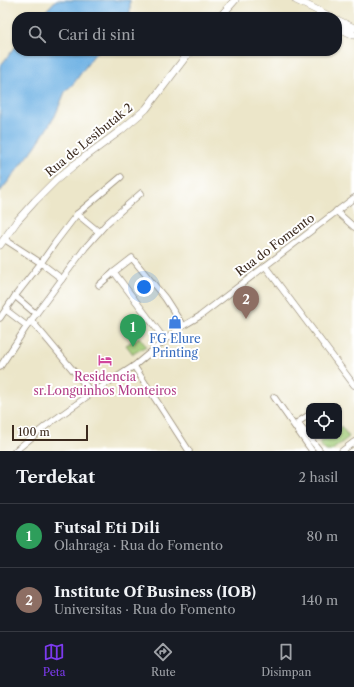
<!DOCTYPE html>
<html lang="id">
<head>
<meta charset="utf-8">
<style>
	:root { --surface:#171b24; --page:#20242c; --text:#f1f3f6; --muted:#9ea1a6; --line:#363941; --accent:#7c3aed }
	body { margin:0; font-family:"Libre Caslon Text",serif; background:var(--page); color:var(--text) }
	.controls { position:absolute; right:12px; bottom:12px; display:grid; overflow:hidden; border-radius:8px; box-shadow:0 1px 3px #0004 }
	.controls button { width:36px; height:36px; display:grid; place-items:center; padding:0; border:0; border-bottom:1px solid var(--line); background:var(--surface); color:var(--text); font:20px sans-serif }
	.scale { position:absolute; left:12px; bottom:10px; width:76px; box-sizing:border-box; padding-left:4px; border:2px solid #3b2a1e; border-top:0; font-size:11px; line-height:14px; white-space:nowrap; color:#3b2a1e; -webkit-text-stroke:3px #fff; paint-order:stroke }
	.you { position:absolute; left:144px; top:287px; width:14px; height:14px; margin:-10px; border:3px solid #fff; border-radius:50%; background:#1a73e8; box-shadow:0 0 0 6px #1a73e833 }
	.badge { display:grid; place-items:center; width:26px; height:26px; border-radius:50%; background:var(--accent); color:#fff; font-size:13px; font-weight:700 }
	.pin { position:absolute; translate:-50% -33px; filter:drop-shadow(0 1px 2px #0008) }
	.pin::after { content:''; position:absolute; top:21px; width:14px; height:12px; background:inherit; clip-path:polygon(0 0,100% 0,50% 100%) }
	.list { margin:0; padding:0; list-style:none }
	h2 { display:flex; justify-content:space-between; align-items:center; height:52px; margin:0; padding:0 16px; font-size:17px }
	h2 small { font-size:13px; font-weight:400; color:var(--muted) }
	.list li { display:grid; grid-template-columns:26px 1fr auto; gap:12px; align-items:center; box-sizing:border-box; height:64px; padding:0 16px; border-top:1px solid var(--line) }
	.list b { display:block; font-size:15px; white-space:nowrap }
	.list p { margin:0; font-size:13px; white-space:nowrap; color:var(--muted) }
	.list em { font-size:13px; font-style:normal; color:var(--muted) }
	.icon { flex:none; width:22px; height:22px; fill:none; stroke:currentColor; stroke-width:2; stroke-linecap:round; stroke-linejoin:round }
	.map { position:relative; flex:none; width:354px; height:451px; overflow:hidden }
	.search { position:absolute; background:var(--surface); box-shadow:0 1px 3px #0004; left:12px; right:12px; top:12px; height:44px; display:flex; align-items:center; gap:10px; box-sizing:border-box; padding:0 14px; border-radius:16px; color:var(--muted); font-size:15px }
	.sheet { height:180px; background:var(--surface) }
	nav { display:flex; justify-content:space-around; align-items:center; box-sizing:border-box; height:56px; border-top:1px solid var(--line); background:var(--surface); font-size:11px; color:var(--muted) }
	nav a { display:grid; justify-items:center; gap:2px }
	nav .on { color:var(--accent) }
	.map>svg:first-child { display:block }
	.green { fill:#a0cb77; stroke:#6e7a4a }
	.water { fill:#6fb2e4; stroke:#556e81 }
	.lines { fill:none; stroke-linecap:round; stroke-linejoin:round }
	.minor-casing { stroke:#948874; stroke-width:7 }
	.major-casing { stroke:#948874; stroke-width:8 }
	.minor { stroke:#fff; stroke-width:5.5 }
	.major { stroke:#fff; stroke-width:7 }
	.labels { text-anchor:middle; stroke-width:4; stroke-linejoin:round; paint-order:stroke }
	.street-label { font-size:12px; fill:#3b2a1e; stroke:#fff }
	.shop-label { font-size:12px; fill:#366cbe; stroke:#fff }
	.hotel-label { font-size:12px; fill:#b23c85; stroke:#fff }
</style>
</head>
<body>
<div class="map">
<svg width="354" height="451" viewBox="0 0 354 451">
	<rect width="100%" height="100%" fill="#fff"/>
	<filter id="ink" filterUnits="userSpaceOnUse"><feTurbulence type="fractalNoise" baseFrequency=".025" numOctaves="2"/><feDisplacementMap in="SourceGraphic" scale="8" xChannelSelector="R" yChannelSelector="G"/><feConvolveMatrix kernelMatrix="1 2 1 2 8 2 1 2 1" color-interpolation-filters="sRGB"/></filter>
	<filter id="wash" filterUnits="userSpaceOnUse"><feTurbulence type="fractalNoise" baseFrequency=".012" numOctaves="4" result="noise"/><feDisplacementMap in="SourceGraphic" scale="16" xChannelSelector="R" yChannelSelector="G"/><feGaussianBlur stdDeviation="0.9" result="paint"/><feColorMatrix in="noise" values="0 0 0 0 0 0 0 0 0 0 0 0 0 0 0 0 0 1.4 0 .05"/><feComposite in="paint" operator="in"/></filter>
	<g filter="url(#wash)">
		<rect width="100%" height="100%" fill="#ece6c9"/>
		<g class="green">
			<polygon points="139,337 146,346 133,354 126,345 133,341 135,343 134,341"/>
			<polygon points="341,426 349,437 331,451 326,451 319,443 328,436 339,436 339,428"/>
		</g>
		<g class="water">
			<polygon points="56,0 130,0 130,16 40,17"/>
			<polygon points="17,45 17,51 98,51 94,55 74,83 65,92 55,116 35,147 0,192 0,66"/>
		</g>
	</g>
	<g filter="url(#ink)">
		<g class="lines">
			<g class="minor-casing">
				<g id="minor">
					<polyline points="336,211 354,227"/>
					<polyline points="77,214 99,232"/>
					<polyline points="4,239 41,263 62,279"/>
					<polyline points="265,266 354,385"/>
					<polyline points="99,285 114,272"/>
					<polyline points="15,296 36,314"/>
					<polyline points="6,310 27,326"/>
					<polyline points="0,318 15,296 41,263 55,243 77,214 121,177"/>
					<polyline points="31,320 92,393"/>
					<polyline points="165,340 114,272 132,258 165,298 183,326"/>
					<polyline points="134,366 189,451"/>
					<polyline points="0,367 27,326 85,248 107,223 141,193"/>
					<polyline points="274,397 312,451"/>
					<polyline points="309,415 298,422 300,426 320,451"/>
					<polyline points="15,451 47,425 92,393 134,366 165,340 183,326 200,316 354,198"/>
					<polyline points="342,451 354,442"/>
				</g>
			</g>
			<g class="major-casing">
				<g id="major">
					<polyline points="296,0 331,17"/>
					<polyline points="220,17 235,0"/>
					<polyline points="337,20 354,28"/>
					<polyline points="337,27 354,35"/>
					<polyline points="0,245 17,221 35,201 56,180 74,165 120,131 146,109 190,51"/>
				</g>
			</g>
			<use href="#minor" class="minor"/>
			<use href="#major" class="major"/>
		</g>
	</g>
	<defs>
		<g id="shop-bare" transform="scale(1.08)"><path d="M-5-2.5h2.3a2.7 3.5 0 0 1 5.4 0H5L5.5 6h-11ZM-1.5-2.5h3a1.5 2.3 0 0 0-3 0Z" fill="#3f7fe0" stroke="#fff" stroke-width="2.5" paint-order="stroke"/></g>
		<g id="hotel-bare" transform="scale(1.08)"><path d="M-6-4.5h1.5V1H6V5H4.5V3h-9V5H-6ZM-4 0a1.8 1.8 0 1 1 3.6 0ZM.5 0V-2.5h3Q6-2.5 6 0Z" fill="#d1479c" stroke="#fff" stroke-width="2.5" paint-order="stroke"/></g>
	</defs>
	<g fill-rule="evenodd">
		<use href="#shop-bare" x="175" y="322"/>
		<use href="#hotel-bare" x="105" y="360"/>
	</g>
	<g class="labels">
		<g class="street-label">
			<text transform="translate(89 140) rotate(-39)" y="4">Rua de Lesibutak 2</text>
			<text transform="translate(275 245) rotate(-37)" y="4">Rua do Fomento</text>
		</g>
		<g class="shop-label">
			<text x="175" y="343">FG Elure<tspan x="175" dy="14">Printing</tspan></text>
		</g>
		<g class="hotel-label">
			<text x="105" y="381">Residencia<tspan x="105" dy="14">sr.Longuinhos Monteiros</tspan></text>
		</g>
	</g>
</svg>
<div class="controls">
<button><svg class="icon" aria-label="locate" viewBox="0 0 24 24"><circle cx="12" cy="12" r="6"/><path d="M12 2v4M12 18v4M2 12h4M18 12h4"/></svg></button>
</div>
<div class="scale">100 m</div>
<div class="you"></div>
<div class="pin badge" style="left:133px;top:347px;background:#2e9e5b">1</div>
<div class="pin badge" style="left:246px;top:319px;background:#8d6e63">2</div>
<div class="search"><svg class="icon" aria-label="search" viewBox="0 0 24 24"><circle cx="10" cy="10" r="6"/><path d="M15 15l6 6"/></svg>Cari di sini</div>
</div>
<section class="sheet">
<h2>Terdekat<small>2 hasil</small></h2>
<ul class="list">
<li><span class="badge" style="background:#2e9e5b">1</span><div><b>Futsal Eti Dili</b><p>Olahraga · Rua do Fomento</p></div><em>80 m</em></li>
<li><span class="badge" style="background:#8d6e63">2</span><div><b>Institute Of Business (IOB)</b><p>Universitas · Rua do Fomento</p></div><em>140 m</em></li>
</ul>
</section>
<nav>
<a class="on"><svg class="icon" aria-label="map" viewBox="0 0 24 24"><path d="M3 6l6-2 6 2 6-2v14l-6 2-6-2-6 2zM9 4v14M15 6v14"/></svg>Peta</a>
<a><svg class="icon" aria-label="directions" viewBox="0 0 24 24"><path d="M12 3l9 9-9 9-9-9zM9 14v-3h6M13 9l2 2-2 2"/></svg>Rute</a>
<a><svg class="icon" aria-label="saved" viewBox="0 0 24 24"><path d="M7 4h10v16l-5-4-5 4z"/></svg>Disimpan</a>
</nav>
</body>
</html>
